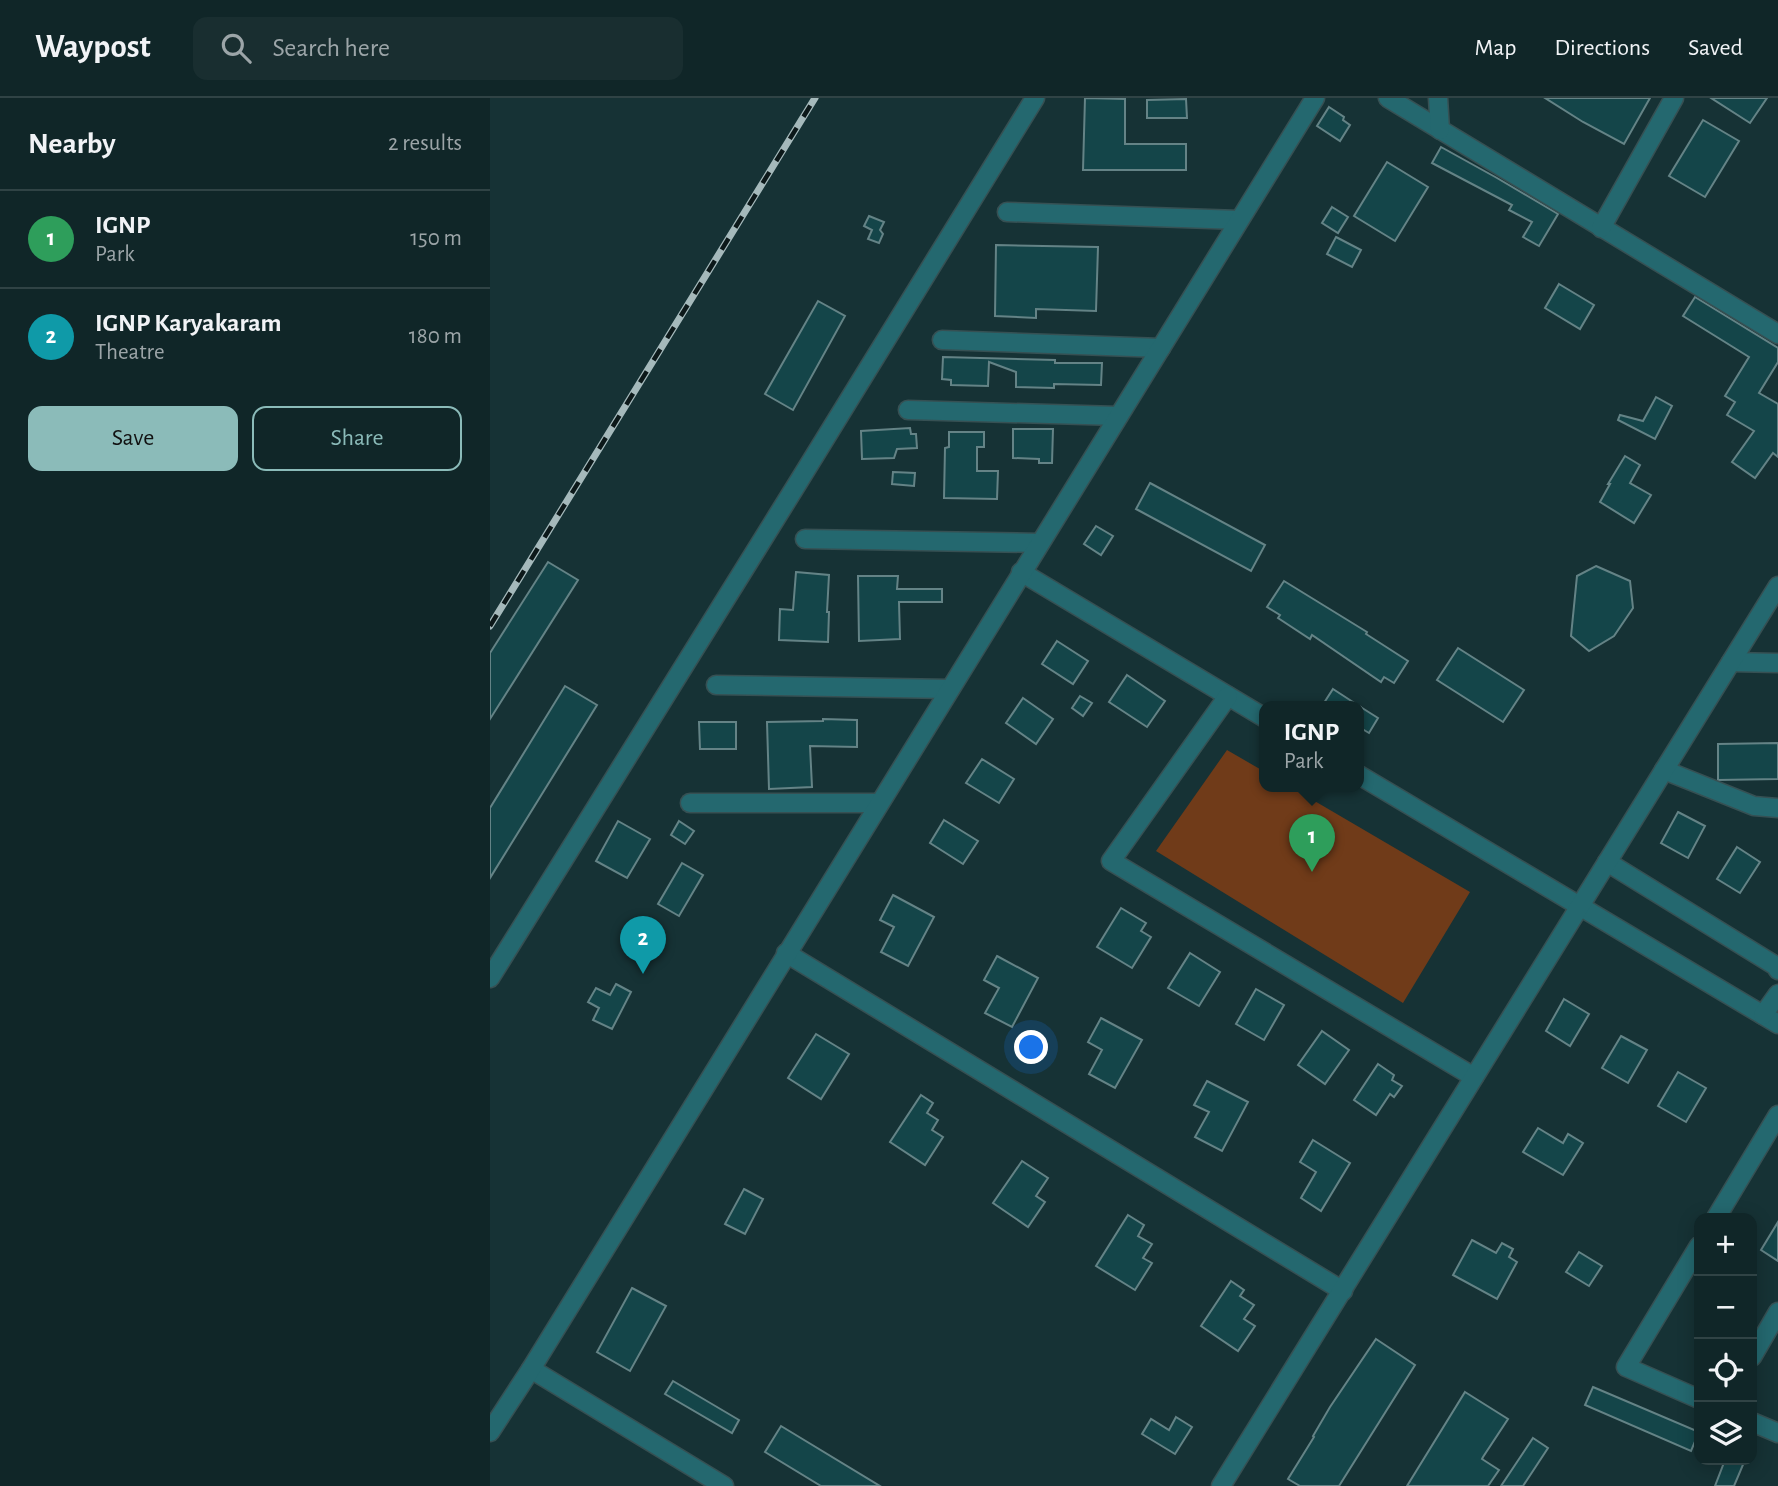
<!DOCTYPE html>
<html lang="en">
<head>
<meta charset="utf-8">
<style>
	:root { --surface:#102628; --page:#192e30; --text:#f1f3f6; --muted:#9ca5a8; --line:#304345; --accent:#8bbbb9 }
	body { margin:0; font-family:"Alegreya Sans",sans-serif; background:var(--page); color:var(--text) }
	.controls { position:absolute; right:21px; bottom:21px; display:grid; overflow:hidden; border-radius:14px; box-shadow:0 4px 18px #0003 }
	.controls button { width:63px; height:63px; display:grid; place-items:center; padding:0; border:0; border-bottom:2px solid var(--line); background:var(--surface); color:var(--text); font:35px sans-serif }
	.you { position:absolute; left:542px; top:950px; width:24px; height:24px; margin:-18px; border:5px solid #fff; border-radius:50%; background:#1a73e8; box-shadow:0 0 0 10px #1a73e833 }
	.badge { display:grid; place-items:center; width:46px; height:46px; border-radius:50%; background:var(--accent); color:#fff; font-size:23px; font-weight:700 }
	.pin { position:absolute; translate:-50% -58px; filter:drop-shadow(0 2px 4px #0008) }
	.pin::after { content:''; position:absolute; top:37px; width:24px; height:21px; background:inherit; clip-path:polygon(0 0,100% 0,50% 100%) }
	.popup { position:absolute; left:769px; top:603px; width:105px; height:91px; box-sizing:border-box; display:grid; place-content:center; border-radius:14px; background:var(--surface); filter:drop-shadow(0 2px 5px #0005); font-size:23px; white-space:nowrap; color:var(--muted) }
	.popup b { font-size:26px; color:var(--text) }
	.popup::after { content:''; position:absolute; left:50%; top:100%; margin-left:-14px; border:14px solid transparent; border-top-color:var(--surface) }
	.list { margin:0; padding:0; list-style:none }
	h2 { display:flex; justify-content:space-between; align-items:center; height:91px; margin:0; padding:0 28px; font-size:30px }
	h2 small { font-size:23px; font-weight:400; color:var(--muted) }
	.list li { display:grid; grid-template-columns:46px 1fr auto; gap:21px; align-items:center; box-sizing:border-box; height:98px; padding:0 28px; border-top:2px solid var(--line) }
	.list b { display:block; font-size:26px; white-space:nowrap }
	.list p { margin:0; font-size:23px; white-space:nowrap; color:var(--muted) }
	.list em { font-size:23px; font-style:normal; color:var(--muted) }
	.actions { display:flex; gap:14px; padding:21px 28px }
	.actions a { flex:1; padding:16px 0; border:2px solid var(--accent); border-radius:14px; text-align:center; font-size:24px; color:var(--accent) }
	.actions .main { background:var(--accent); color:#111 }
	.icon { flex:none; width:38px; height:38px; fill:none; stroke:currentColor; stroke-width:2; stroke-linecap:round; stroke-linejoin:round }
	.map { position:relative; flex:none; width:1288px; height:1388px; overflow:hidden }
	header { display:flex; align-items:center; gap:42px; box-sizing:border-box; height:98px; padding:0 35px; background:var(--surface); border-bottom:2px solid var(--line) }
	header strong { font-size:33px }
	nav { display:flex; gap:38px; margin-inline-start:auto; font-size:24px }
	.search { width:490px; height:63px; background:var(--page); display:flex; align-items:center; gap:18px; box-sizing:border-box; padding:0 24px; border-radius:14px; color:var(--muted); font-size:26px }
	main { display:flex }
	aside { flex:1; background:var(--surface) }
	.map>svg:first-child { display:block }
	.green { fill:#703b19 }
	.building { fill:#144549; stroke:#648386; stroke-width:2 }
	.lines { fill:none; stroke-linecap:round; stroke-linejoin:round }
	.minor-casing { stroke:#365053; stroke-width:21 }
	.minor { stroke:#24686f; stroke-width:18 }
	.rail-casing { stroke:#a5b9bb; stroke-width:7 }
	.rail { stroke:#0c1819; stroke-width:4.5; stroke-dasharray:13; stroke-linecap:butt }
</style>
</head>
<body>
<header>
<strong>Waypost</strong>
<div class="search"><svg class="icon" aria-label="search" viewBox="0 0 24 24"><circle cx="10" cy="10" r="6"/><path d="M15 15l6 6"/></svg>Search here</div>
<nav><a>Map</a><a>Directions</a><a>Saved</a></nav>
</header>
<main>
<aside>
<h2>Nearby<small>2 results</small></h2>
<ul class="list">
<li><span class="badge" style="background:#2e9e5b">1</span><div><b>IGNP</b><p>Park</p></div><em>150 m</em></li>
<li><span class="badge" style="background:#0f9aa8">2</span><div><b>IGNP Karyakaram</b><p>Theatre</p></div><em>180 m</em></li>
</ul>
<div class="actions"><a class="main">Save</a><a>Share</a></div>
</aside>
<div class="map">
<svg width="1288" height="1388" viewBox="0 0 1288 1388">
	<rect width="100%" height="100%" fill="#163235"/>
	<polygon class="green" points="737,652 775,674 775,688 799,688 980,794 913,905 666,753"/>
	<g class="building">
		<polygon points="595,0 635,1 635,46 696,46 696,72 593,72"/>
		<polygon points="1055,0 1160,0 1134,46 1093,24"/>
		<polygon points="1221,0 1277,0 1260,25"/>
		<polygon points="696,1 697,20 657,20 657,2"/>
		<polygon points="839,9 854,19 853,22 860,27 850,43 827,28"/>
		<polygon points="1213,22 1249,43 1215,99 1179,78"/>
		<polygon points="951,49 1007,80 1068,116 1049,148 1033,139 1042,124 1019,112 1022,107 942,65"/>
		<polygon points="897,64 938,89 905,143 864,118"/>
		<polygon points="842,109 858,119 848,135 832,125"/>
		<polygon points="379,118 394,124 390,132 393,136 389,145 378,141 382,132 374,128"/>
		<polygon points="846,139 871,152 862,169 837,156"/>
		<polygon points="506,147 608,149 606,213 546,211 546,220 505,218"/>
		<polygon points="1069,186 1104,207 1090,231 1055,210"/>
		<polygon points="1205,199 1288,250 1288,264 1269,295 1288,306 1288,359 1283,355 1265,380 1242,364 1264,333 1237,317 1245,304 1235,298 1259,259 1193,218"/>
		<polygon points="328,203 355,218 303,312 275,296"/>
		<polygon points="453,259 565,262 565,265 612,265 611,287 564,286 564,290 526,289 526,274 499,264 498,288 461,287 461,282 452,281"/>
		<polygon points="1166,299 1182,308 1165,341 1128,322 1130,317 1153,323"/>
		<polygon points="420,330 421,336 426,336 427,350 407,351 404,360 372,361 371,333"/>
		<polygon points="523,331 563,331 562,365 549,365 549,361 523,360"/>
		<polygon points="459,334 494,334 494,349 487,349 487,373 508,373 507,401 454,400 455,350 459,349"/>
		<polygon points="1135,358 1150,367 1140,385 1161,397 1144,425 1110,404 1120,386 1118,386"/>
		<polygon points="403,374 425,375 424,388 402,386"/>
		<polygon points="660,385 775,447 761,473 646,411"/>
		<polygon points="606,428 623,438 611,457 594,446"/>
		<polygon points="58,464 88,482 0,621 0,555"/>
		<polygon points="1106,468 1140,483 1143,510 1124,538 1099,553 1081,538 1087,478"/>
		<polygon points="306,474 339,477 337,514 339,514 338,544 289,542 290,511 303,512"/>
		<polygon points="368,478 408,478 407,491 452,491 452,504 409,504 410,541 369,543"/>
		<polygon points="794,483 877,534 876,536 918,563 904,585 894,579 891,584 822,537 820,541 788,520 790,517 777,509"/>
		<polygon points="567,543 598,563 583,586 552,566"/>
		<polygon points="968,550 1034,592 1013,624 947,582"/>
		<polygon points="637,577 675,603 657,629 619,604"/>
		<polygon points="75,588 107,607 0,780 0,710"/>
		<polygon points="843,591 869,608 832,608"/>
		<polygon points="590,598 602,605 593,618 582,610"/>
		<polygon points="533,600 563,621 546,646 516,625"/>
		<polygon points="869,608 888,620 879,635 869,629"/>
		<polygon points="333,621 367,622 367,649 320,648 322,689 279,691 277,624 333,623"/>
		<polygon points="209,624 246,624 246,651 210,651"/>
		<polygon points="1288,645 1288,681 1228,682 1228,646"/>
		<polygon points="492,661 524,681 509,705 476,685"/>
		<polygon points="1188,714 1215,728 1198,760 1171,745"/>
		<polygon points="454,722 488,743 473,766 440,745"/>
		<polygon points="128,723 160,741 137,780 106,763"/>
		<polygon points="189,723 204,733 195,746 181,737"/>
		<polygon points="1247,749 1270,764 1250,795 1227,781"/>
		<polygon points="192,765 213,777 189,818 168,806"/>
		<polygon points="403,797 444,819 418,868 391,854 404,829 390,822"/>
		<polygon points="631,810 656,825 651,833 661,839 642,870 607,849"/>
		<polygon points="700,855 730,874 709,908 678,890"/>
		<polygon points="507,858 548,880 522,929 495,915 509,890 494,882"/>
		<polygon points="126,886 141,894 122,931 103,922 109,910 98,904 106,890 120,897"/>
		<polygon points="766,891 794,907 774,942 746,926"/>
		<polygon points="1074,901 1099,916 1080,948 1056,933"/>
		<polygon points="611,920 652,942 625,990 599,976 612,952 598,944"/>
		<polygon points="832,933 859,952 835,986 808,967"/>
		<polygon points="326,936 359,956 331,1001 298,980"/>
		<polygon points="1131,938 1157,952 1138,985 1112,970"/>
		<polygon points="888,966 904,977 902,982 912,988 904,999 900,996 886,1017 864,1002"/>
		<polygon points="1188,974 1216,990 1196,1024 1168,1008"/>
		<polygon points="717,983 758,1004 732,1053 705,1039 719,1014 704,1007"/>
		<polygon points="431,997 443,1005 437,1015 448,1022 442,1032 453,1039 435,1067 400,1044"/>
		<polygon points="1048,1030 1073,1045 1078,1036 1093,1045 1073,1077 1033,1054"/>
		<polygon points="823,1042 860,1065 831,1113 811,1100 826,1074 810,1064"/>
		<polygon points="532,1063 558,1080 546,1098 555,1104 538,1129 503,1105"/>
		<polygon points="254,1091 273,1101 255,1136 235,1126"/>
		<polygon points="638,1117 654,1127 648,1138 662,1146 653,1160 662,1165 645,1192 606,1168"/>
		<polygon points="1288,1124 1288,1163 1271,1152"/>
		<polygon points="982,1142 1006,1155 1012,1145 1023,1151 1019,1159 1027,1164 1007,1201 963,1177"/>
		<polygon points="1089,1154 1112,1168 1099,1188 1076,1174"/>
		<polygon points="741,1183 754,1192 750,1198 764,1207 754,1221 765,1228 748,1253 711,1228"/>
		<polygon points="142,1190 176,1208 140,1273 107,1254"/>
		<polygon points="886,1241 925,1267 849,1388 810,1388 798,1381 824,1339 823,1338 840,1309"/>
		<polygon points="183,1283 249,1322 242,1335 175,1296"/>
		<polygon points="1103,1289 1209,1334 1201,1353 1095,1307"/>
		<polygon points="975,1294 1018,1321 993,1359 992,1361 1009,1372 998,1388 917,1388"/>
		<polygon points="686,1319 702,1329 685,1356 652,1336 661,1321 679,1332"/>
		<polygon points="291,1328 390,1388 331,1388 275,1354"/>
		<polygon points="1043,1340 1058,1350 1033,1388 1011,1388"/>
		<polygon points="1235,1362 1255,1362 1244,1388 1225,1388"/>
	</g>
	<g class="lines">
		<g class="minor-casing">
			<g id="minor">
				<polyline points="898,0 1288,236"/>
				<polyline points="948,0 950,32"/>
				<polyline points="517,114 749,122"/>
				<polyline points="1111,130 1184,0"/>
				<polyline points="452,242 671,250"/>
				<polyline points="418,312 628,318"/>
				<polyline points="315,441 550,445"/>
				<polyline points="531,474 775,620"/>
				<polyline points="1241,564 1288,565"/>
				<polyline points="226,587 460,591"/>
				<polyline points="738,598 621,763 984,979"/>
				<polyline points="1174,672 1264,708 1288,710"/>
				<polyline points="869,677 1288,926"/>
				<polyline points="200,705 389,705"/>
				<polyline points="1117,764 1286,868 1288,872"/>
				<polyline points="296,855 853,1193"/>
				<polyline points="0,880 309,383 545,0"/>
				<polyline points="1273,917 1288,896"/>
				<polyline points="1226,1120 1288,1017"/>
				<polyline points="1209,1148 1136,1269 1209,1301"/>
				<polyline points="1262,1259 1288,1214"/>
				<polyline points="41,1271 234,1388"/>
				<polyline points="1262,1324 1288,1335"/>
				<polyline points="0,1334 41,1271 825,0"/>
				<polyline points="731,1388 1288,488"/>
			</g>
		</g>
		<use href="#minor" class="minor"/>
		<g class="rail-casing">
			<polyline id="rail" points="0,528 325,0"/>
		</g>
		<use href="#rail" class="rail"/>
	</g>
</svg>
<div class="controls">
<button>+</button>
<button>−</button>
<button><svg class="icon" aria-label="locate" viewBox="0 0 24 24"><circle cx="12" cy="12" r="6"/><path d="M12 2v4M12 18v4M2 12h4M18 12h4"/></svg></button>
<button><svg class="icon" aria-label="layers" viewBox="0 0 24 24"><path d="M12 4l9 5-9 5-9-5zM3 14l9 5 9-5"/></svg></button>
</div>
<div class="you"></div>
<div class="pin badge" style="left:822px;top:774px;background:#2e9e5b">1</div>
<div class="popup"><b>IGNP</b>Park</div>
<div class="pin badge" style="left:153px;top:876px;background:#0f9aa8">2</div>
</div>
</main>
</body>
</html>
